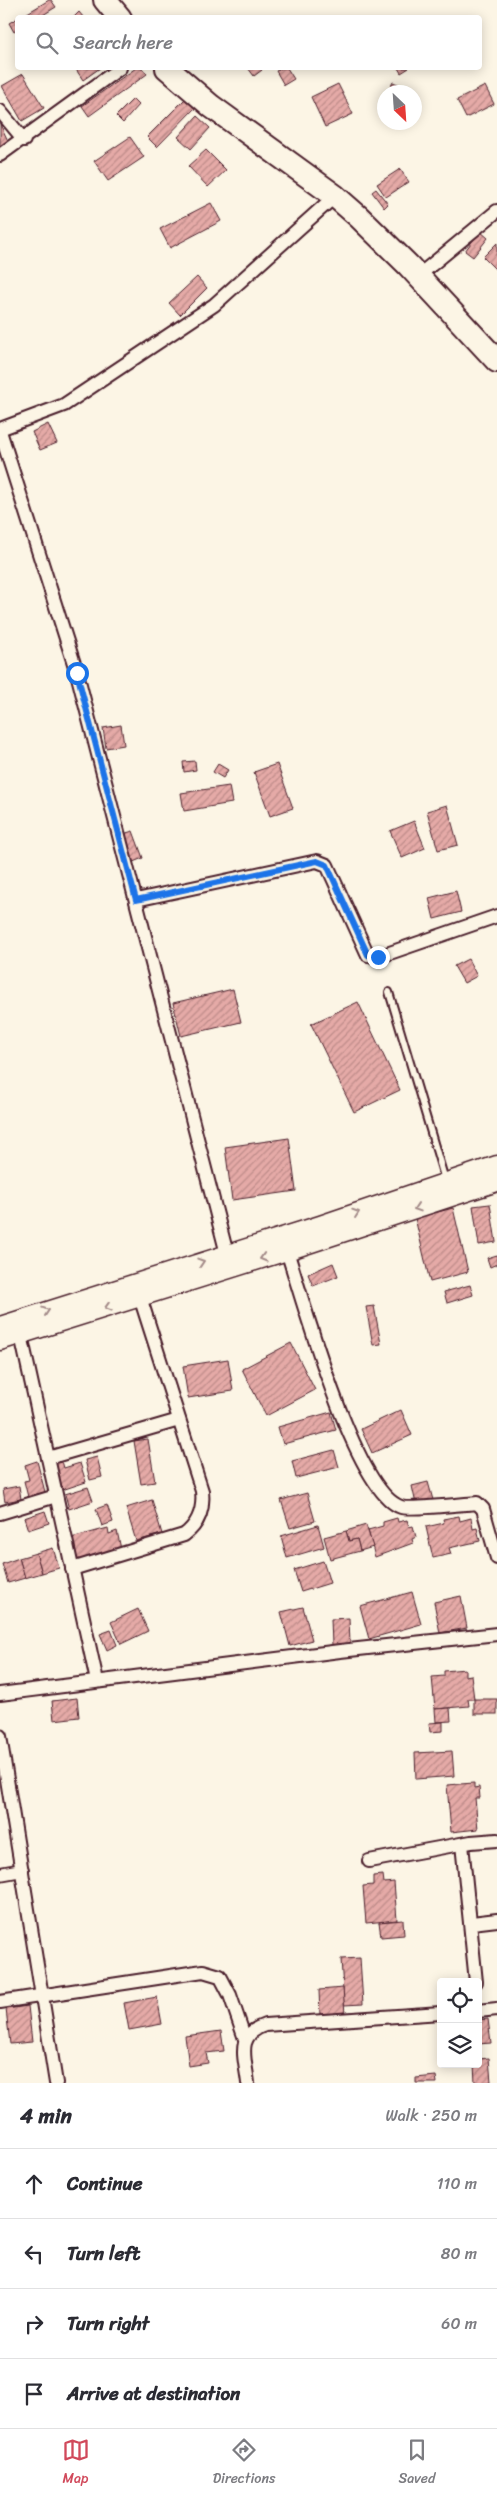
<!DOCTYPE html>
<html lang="en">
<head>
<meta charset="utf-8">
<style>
	:root { --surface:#fff; --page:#f7f7f7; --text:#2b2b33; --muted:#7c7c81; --line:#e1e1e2; --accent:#d1495b }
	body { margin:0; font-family:Sriracha,sans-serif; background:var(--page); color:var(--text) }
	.controls { position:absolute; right:15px; bottom:15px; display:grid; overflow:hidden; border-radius:5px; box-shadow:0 2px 12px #0003 }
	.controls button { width:45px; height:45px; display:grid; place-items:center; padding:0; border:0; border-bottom:1px solid var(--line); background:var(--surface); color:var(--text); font:25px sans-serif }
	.compass { position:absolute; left:377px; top:85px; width:45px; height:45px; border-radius:50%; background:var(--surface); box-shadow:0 2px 12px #0003; rotate:155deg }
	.stop { position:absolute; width:15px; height:15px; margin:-11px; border:4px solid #1a73e8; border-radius:50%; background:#fff }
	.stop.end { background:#1a73e8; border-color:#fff; box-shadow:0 1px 5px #0008 }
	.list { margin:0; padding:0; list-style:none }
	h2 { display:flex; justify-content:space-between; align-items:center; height:65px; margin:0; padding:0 20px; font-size:21px }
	h2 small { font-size:16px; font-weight:400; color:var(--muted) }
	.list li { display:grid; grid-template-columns:32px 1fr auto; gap:15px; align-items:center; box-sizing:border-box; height:70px; padding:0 20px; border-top:1px solid var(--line) }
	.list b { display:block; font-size:19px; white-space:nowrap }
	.list em { font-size:16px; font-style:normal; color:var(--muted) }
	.icon { flex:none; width:28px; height:28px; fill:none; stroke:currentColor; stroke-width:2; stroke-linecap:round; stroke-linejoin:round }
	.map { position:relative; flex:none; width:497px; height:2083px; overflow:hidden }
	.search { position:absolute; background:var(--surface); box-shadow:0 2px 12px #0003; left:15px; right:15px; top:15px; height:55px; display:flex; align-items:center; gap:12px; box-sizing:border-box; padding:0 18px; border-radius:5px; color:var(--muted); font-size:19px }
	.sheet { height:345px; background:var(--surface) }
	nav { display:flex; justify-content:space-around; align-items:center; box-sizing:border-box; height:70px; border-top:1px solid var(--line); background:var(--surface); font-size:14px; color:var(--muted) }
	nav a { display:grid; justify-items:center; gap:2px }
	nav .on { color:var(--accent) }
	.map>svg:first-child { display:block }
	.building { fill:url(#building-hatch); stroke:#4a1f2b }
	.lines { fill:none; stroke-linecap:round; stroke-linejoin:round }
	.lane-casing { stroke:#4a1f2b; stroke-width:10 }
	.street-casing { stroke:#4a1f2b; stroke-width:16 }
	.secondary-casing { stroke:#4a1f2b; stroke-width:21 }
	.highway-casing { stroke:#4a1f2b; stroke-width:26 }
	.lane { stroke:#fcf5e5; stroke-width:6 }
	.street { stroke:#fcf5e5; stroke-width:12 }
	.secondary { stroke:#fcf5e5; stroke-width:18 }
	.highway { stroke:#fcf5e5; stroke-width:22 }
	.oneway { stroke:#a38a88 }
	.route { stroke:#1a73e8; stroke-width:6 }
</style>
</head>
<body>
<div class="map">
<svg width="497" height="2083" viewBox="0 0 497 2083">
	<defs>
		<pattern id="building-hatch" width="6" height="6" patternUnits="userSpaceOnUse" patternTransform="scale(1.25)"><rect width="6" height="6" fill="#e5aaa7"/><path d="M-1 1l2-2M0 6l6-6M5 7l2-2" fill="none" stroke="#bc8a88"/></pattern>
	</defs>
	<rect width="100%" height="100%" fill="#fcf5e5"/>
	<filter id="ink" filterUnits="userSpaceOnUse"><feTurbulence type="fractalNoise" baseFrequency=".02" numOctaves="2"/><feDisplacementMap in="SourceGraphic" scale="10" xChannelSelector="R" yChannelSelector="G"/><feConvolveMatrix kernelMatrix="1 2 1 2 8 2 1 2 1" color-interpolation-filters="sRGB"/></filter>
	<g filter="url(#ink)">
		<g class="building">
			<polygon points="49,0 51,0 56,7 38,18 19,18"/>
			<polygon points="79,12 84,18 73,18"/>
			<polygon points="18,18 18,30 14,32 9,23"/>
			<polygon points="75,68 100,68 83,80"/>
			<polygon points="136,68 142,68 147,74 89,116 82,106"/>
			<polygon points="248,68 260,68 262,70 254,76"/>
			<polygon points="282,68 287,68 294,79 284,85 276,71"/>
			<polygon points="398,68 409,68 401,73"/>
			<polygon points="23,74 44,108 22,121 2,86"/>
			<polygon points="393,82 407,88 405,92 388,92"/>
			<polygon points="338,84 353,114 325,127 311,97"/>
			<polygon points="485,86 494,104 466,118 457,100"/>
			<polygon points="133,99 139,105 123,123 116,116"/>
			<polygon points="185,99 195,108 157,147 147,137"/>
			<polygon points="197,116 210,128 191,149 178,137"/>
			<polygon points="0,124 10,145 0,149"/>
			<polygon points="130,137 144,157 108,181 94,161"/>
			<polygon points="206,150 226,170 208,187 188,166"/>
			<polygon points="400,169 409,182 386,197 377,184"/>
			<polygon points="376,189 388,204 384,208 372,192"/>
			<polygon points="211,203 221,221 170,248 160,229"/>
			<polygon points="480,231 488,238 473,257 465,251"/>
			<polygon points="497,243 497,271 483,257"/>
			<polygon points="197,277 207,288 180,315 169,303"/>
			<polygon points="48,424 57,443 40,450 32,432"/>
			<polygon points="121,725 124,745 106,748 103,728"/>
			<polygon points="195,761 196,770 184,772 183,762"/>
			<polygon points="218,764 228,770 223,778 213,772"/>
			<polygon points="277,764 293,808 270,816 254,772"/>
			<polygon points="229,786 232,803 184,811 181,793"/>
			<polygon points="447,805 458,845 438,850 427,811"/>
			<polygon points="414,821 425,848 402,858 390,831"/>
			<polygon points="133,831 143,858 133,862 123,834"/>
			<polygon points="456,891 461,912 434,919 429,898"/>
			<polygon points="468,959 477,976 464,983 454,966"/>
			<polygon points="233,989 241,1022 181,1036 173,1003"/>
			<polygon points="358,1002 400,1090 354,1112 311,1024"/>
			<polygon points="289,1138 296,1191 232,1200 225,1147"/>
			<polygon points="490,1204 496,1242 479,1245 473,1206"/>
			<polygon points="453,1208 468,1272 430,1282 415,1218"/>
			<polygon points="497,1255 497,1264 490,1267 487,1258"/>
			<polygon points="333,1263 338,1276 313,1286 308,1274"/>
			<polygon points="470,1285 473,1295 447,1303 444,1292"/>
			<polygon points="374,1306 381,1344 373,1345 366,1307"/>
			<polygon points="291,1343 315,1390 266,1416 242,1369"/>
			<polygon points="228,1359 233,1391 188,1398 183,1366"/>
			<polygon points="401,1410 412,1435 372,1453 361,1429"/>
			<polygon points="331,1412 336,1430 283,1444 278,1427"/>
			<polygon points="148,1439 155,1482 141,1484 134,1441"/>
			<polygon points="334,1450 339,1467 296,1478 292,1461"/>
			<polygon points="97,1457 102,1477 90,1480 85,1460"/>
			<polygon points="37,1461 45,1492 28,1497 24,1481 29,1480 25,1465"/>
			<polygon points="62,1461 64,1468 80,1463 86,1482 59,1491 51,1465"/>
			<polygon points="428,1482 433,1500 416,1504 412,1486"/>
			<polygon points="19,1486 21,1499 5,1502 3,1489"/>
			<polygon points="88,1487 93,1501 69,1509 65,1494"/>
			<polygon points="307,1493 315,1521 290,1528 281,1500"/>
			<polygon points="152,1500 162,1534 136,1541 126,1508"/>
			<polygon points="107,1505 113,1522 102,1526 96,1509"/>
			<polygon points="45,1511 49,1523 28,1530 24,1518"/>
			<polygon points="459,1516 460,1521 471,1518 473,1529 477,1528 480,1541 449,1548 451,1554 433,1558 426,1527 444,1523 443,1519"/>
			<polygon points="397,1518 398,1522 407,1520 409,1527 413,1526 416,1537 412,1539 413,1543 375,1557 368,1530 383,1526 383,1522"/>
			<polygon points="318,1525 324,1547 287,1558 281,1536"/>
			<polygon points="366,1525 373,1547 360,1551 357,1539 349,1541 346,1531"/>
			<polygon points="108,1528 109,1534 117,1531 121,1549 77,1561 71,1538"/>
			<polygon points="346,1531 349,1541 357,1539 360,1551 330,1559 324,1537"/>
			<polygon points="53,1548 59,1568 42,1573 36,1553"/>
			<polygon points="36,1553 42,1573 25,1578 19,1558"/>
			<polygon points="19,1558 25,1578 8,1583 2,1564"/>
			<polygon points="323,1561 330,1583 301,1592 294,1570"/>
			<polygon points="412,1592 421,1624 369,1639 360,1606"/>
			<polygon points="461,1596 467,1628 440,1633 434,1602"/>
			<polygon points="303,1607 312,1640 290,1646 281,1612"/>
			<polygon points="138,1609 148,1631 121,1644 111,1622"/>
			<polygon points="349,1618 350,1644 332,1645 331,1619"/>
			<polygon points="111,1630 117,1645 107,1650 100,1634"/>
			<polygon points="465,1669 465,1676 471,1675 474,1699 468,1699 469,1706 435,1709 432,1677 444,1676 444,1671"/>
			<polygon points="77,1698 79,1717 54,1720 52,1701"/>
			<rect x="474" y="1699" width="23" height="15"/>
			<polygon points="450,1708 451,1721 436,1722 435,1709"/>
			<polygon points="443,1722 443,1731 430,1732 429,1723"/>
			<polygon points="452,1751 454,1776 416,1779 415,1753"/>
			<polygon points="474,1783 474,1788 479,1787 480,1798 475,1798 478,1829 451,1832 447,1785"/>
			<polygon points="383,1875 384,1883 394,1882 397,1920 366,1923 363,1886 373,1885 373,1876"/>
			<polygon points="403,1920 404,1935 381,1937 379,1922"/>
			<polygon points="360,1958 363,2004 344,2005 341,1959"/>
			<polygon points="343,1988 345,2014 320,2016 319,1990"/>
			<polygon points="157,1997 162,2024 129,2030 124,2003"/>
			<polygon points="28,2006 32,2042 10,2044 6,2009"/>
			<polygon points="488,2019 491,2043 478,2044 478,2020"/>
			<polygon points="221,2031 224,2051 206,2053 208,2063 189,2066 185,2036"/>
			<polygon points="489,2058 491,2082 475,2083 474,2064 478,2064 478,2059"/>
			<polygon points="436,2076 437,2083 416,2083 416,2078"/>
		</g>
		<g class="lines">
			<g class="lane-casing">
				<polyline id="lane" points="389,992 445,1180"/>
			</g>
			<g class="street-casing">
				<g id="street">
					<polyline points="0,111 24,140"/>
					<polyline points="0,155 120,68"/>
					<polyline points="418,276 497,211"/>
					<polyline points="0,429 64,405 214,305 335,196"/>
					<polyline points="0,431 77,673 227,1254"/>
					<polyline points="136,900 317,861 327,865 368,955 378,957 497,916"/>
					<path d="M287 1251C303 1300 355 1492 401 1507 410 1510 464 1504 477 1503L483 1509 497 1558"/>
					<polyline points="21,1335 97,1681"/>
					<polyline points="48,1458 179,1420"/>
					<polyline points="0,1513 56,1496"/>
					<path d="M72 1569 184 1535C199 1524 204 1509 202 1491L140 1297"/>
					<polyline points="0,1694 340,1651 497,1634"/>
					<polyline points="0,1736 56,2083"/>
					<polyline points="462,1844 476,1982"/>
					<polyline points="369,1861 471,1842 497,1840"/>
					<polyline points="0,1874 22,1870"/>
					<polyline points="472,1923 497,1920"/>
					<polyline points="0,2002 203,1971 220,1976 230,1995 245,2039"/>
					<polyline points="478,2011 497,2009"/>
					<path d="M248 2083C245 2057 235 2035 265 2025L441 2013"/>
				</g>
			</g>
			<g class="secondary-casing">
				<g id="secondary">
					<polyline points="0,1326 320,1225 497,1165"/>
					<polyline points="0,1341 287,1251 497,1182"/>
				</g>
			</g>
			<g class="highway-casing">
				<g id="highway">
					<polyline points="105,0 120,18"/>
					<polyline points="167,68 211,106 335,196 359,217 408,265 497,361"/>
				</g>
			</g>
			<use href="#lane" class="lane"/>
			<use href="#street" class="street"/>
			<use href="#secondary" class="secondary"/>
			<use href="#highway" class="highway"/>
		</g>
		<defs><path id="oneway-chevron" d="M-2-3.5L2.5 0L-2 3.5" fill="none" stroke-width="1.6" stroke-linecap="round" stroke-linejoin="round" transform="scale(1.25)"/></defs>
		<g class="oneway">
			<use href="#oneway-chevron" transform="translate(417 1208) rotate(162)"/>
			<use href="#oneway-chevron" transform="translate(356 1213) rotate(-19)"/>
			<use href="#oneway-chevron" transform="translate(263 1258) rotate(163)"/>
			<use href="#oneway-chevron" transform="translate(201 1262) rotate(-18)"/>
			<use href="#oneway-chevron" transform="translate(108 1307) rotate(163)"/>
			<use href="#oneway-chevron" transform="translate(46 1311) rotate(-18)"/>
		</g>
	</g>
	<g class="lines" filter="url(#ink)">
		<polyline class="route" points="77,673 136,900 317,861 327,865 368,955 378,957"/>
	</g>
</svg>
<div class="controls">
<button><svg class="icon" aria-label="locate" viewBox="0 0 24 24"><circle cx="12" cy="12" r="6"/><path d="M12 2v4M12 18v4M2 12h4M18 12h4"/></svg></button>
<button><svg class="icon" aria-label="layers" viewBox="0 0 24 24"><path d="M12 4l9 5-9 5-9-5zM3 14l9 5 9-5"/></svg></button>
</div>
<svg class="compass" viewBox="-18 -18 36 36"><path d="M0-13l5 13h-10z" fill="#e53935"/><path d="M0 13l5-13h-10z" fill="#7c7c81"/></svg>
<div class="stop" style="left:77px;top:673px"></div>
<div class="stop end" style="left:378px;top:957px"></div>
<div class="search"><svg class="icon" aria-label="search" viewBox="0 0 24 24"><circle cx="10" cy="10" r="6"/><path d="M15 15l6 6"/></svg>Search here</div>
</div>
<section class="sheet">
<h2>4 min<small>Walk · 250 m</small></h2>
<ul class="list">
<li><svg class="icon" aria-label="ahead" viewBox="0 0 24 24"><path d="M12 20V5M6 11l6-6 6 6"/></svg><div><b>Continue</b></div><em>110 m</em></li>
<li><svg class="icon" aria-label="left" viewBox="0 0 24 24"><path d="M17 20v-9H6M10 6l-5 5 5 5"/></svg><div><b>Turn left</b></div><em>80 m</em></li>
<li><svg class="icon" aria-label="right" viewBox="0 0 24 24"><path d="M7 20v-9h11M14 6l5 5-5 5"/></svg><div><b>Turn right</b></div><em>60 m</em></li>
<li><svg class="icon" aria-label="arrive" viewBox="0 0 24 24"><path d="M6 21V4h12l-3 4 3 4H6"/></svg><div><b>Arrive at destination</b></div></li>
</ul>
</section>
<nav>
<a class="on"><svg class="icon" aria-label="map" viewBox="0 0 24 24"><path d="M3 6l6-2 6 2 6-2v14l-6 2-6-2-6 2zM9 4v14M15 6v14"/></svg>Map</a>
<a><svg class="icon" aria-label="directions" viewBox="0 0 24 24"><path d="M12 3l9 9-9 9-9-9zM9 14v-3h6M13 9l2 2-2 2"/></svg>Directions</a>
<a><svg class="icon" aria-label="saved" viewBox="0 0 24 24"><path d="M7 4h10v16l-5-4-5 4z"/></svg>Saved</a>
</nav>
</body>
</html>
